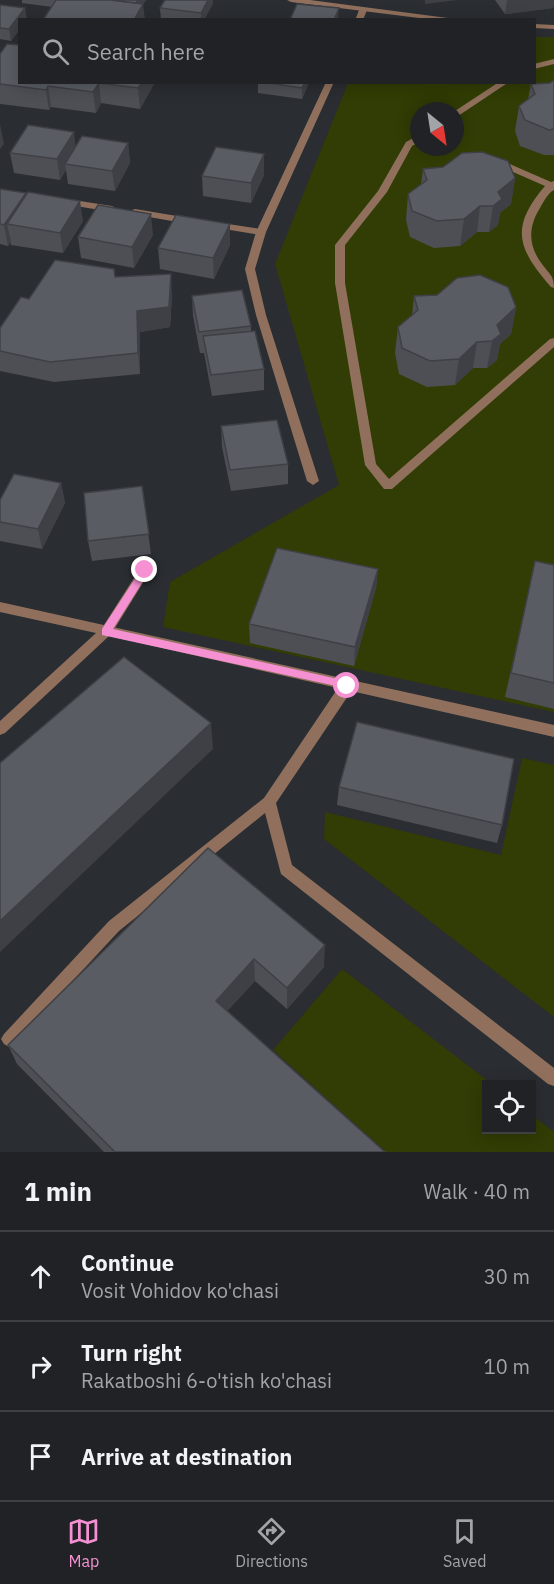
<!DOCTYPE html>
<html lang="en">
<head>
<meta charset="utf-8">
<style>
	:root { --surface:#202226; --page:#282a2e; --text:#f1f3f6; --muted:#a2a4a7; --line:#3d3f43; --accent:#f591d2 }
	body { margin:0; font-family:"IBM Plex Sans",sans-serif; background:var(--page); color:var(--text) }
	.controls { position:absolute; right:18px; bottom:18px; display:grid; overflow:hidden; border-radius:0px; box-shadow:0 3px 15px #0003 }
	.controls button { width:54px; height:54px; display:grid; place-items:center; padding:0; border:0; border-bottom:2px solid var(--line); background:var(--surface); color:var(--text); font:30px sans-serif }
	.compass { position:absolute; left:410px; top:102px; width:54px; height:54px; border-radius:50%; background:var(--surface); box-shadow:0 3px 15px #0003; rotate:150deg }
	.stop { position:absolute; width:18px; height:18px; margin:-14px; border:4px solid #f591d2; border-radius:50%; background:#fff }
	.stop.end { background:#f591d2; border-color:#fff; box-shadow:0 2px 6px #0008 }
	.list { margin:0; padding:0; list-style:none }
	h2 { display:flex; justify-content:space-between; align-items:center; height:78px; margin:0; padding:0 24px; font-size:26px }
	h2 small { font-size:20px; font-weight:400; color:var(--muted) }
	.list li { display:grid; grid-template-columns:39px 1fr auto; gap:18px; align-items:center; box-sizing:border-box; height:90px; padding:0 24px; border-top:2px solid var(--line) }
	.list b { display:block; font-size:22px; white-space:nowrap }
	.list p { margin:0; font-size:20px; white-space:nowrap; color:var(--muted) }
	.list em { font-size:20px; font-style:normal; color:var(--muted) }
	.icon { flex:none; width:33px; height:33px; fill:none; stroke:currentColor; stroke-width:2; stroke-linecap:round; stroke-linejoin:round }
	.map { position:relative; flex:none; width:554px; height:1152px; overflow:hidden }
	.search { position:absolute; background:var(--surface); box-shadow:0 3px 15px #0003; left:18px; right:18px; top:18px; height:66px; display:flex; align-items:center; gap:15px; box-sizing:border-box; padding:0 21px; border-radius:0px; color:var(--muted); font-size:22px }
	.sheet { height:348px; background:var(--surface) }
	nav { display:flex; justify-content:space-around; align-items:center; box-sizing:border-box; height:84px; border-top:2px solid var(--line); background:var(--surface); font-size:16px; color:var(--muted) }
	nav a { display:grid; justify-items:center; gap:3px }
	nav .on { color:var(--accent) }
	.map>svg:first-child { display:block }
	.green { fill:#313d04; fill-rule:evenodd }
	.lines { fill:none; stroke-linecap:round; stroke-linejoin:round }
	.lane { fill:#90705c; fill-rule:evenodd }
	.street { fill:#90705c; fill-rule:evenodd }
	.wall { fill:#4d4f55 }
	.shaded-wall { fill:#3e4045 }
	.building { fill:#595c63; stroke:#3e4045; stroke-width:1.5 }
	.route { fill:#f591d2 }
</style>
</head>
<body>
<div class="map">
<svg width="554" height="1152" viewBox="0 0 554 1152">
	<rect width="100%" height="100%" fill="#2a2d32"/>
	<g class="green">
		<path d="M535 37H554V712L163 627 170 582 339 485 275 264 348 83 534 82ZM419 111H455V147H419Z"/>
		<polygon points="522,758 554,765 554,1017 324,839 325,812 501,855"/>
		<polygon points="342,969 492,1084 486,1084 486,1130 532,1130 532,1115 554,1132 554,1152 386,1152 273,1050"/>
	</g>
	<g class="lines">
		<g class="lane">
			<polygon points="360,8 367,10 363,20 355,20"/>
			<polygon points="554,59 554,64 534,69 534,64"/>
			<polygon points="326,82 334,82 266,232 255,269 266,315 319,481 313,485 307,481 256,315 245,269 256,232"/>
			<polygon points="499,82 509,82 455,118 455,111"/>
			<polygon points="419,135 419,142 412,146 387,192 345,245 345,283 376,464 389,479 550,339 554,338 554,347 392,489 384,489 365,465 335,283 335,245 378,191 406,142"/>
			<path d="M498 159 551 182 554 181V190C548 193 544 201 540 208 528 227 528 246 542 264 549 274 554 275 554 288L551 287C518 249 509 228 545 186L495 164V160Z"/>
			<polygon points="145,565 149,567 151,570 149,573 110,636 102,636 100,632 102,628 141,567"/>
			<polygon points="347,681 352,682 353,686 352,690 276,803 292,865 554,1068 554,1086 548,1084 281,874 265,813 119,931 14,1044 9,1047 4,1044 1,1039 4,1034 109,921 264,798 342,682"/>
		</g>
		<g class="street">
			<polygon points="287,0 310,0 463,20 435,20 291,2"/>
			<polygon points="534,24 554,25 554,29 534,28"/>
			<polygon points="67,199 112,206 117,209 112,212 64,204 64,200"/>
			<polygon points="135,209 189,218 194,221 189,224 132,214 132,210"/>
			<polygon points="215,222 261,229 266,232 261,235 212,227 212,223"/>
			<polygon points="0,602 554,725 554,737 109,636 5,733 0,735 0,721 96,633 0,612"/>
		</g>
	</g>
	<g class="wall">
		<polygon points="22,0 146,0 143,4 52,7 22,3"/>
		<polygon points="495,0 554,0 553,8 505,14"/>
		<polygon points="213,3 204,20 161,19 160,8"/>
		<polygon points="0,5 27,19 11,41 0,39"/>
		<polygon points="0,54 20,82 155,82 140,109 101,103 96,113 51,107 49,110 0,104"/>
		<polygon points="554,80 554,155 544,155 520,146 515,131 519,106 528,99 531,84 550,83"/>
		<polygon points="258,82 309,82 302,99 258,93"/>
		<polygon points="128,143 130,163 115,191 68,184 66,170 60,180 14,173 10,153 76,146"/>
		<polygon points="264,154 264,175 251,203 203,196 202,176"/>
		<polygon points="423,169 515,178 511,204 500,213 498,225 489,232 477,232 460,246 434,248 410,237 406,220 408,194 421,184"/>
		<polygon points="0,189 26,193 26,196 83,221 63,253 11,245 11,242 8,246 0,244"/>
		<polygon points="230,224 230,245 214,279 160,269 158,248"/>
		<polygon points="153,235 134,268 81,258 78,237"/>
		<polygon points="115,277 172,295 170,327 140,332 140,374 54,382 0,371 0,328 29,299"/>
		<polygon points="192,296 251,326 251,331 264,369 264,390 212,396 204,353 200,353 193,316"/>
		<polygon points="414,296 516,307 511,334 500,344 497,360 487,368 473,368 455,385 427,387 399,374 395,353 398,327 412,315"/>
		<polygon points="221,426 288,464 288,484 231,491 222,447"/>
		<polygon points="61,483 65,503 42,549 0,541 0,500"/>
		<polygon points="142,486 151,554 92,561 88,541"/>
		<polygon points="535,561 554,565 554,709 505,697"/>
		<polygon points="378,569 376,588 354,666 250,643 249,624"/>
		<polygon points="339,787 502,825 497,843 337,805"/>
		<polygon points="208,848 324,967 287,1009 255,981 227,1011 385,1152 104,1152 17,1064 8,1045"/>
	</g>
	<g class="shaded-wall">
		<polygon points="138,0 146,0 143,4 145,20 134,20 136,4"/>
		<polygon points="208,0 213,0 213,3 204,20 201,20 201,13"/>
		<polygon points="425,0 457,0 425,4"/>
		<polygon points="507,0 554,0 554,4 553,8 505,14"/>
		<polygon points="25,8 27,19 20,20 20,29 11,41 9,29"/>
		<polygon points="339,8 338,20 334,20"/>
		<polygon points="142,82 155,82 140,109 138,88"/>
		<polygon points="305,82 309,82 302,99 302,88"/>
		<polygon points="99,83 101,103 96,113 93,92"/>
		<polygon points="48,86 51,107 49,110 46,90"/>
		<polygon points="0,124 4,144 0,149"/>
		<polygon points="74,132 76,152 65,164 66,170 60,180 57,159"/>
		<polygon points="128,143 130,163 115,191 112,171"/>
		<polygon points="264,154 264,175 251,203 251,183"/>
		<polygon points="515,178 511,204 500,213 498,225 489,232 493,206 498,192"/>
		<polygon points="26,193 29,213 7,224 11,242 8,246 4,225"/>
		<polygon points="80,201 83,221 63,253 60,233"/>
		<polygon points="480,206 477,232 460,246 464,219"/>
		<polygon points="151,214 153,235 134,268 132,247"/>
		<polygon points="230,224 230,245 214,279 213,258"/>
		<polygon points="171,274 172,295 170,327 140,332 140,374 138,353 137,311"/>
		<polygon points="516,307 511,334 500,344 497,360 487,368 492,341 497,325"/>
		<polygon points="477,342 473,368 455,385 459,359"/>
		<polygon points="61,483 65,503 42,549 38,529"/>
		<polygon points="378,569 376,588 354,666 355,647"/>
		<polygon points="211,723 213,749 0,952 0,921"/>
		<polygon points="325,945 324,967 287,1009 287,988"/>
		<polygon points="254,959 255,981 218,1021 216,1001"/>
	</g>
	<g class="building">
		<polygon points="56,0 111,0 143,4 134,20 43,20"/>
		<polygon points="111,0 138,0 136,3"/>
		<polygon points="165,0 208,0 201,13 160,8"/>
		<polygon points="297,4 339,8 334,20 290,20"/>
		<polygon points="0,5 25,8 9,29 0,28"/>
		<polygon points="7,44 20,45 20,82 142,82 138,88 99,83 93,92 48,86 46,90 0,84 0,54"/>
		<polygon points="554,80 554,129 549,130 525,120 519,106 535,94 531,84 550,83"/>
		<polygon points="262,82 305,82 302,88"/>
		<polygon points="28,125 74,132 57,159 10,153"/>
		<polygon points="82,136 128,143 112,171 65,164"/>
		<polygon points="216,147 264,154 251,183 202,176"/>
		<polygon points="482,152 508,161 515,178 498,192 502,199 493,206 480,206 464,219 437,221 412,211 408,194 427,180 423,169 443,167 462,153"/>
		<polygon points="0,189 26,193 4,225 0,224"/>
		<polygon points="28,192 80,201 60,233 7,224"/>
		<polygon points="98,205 151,214 132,247 78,237"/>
		<polygon points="176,215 230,224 213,258 158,248"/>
		<polygon points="55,260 114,269 115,277 171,274 169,307 137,311 138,353 50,362 0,351 0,328 21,297 29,299"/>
		<polygon points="480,275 508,287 516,307 497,325 501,334 492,341 477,342 459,359 430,361 402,348 398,327 418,310 414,296 437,295 457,278"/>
		<polygon points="242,290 251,326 199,332 192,296"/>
		<polygon points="255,331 264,369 211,375 203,336"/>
		<polygon points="277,420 288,464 230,470 221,426"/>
		<polygon points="14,474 61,483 38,529 0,522 0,500"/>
		<polygon points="142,486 149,534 88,541 84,493"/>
		<polygon points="277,548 378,569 355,647 249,624"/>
		<polygon points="535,561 554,565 554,683 511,673"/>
		<polygon points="124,657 211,723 0,921 0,763"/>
		<polygon points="357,722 514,759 502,825 339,787"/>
		<polygon points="208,848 325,945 287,988 254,959 216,1001 385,1152 115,1152 8,1045"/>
	</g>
	<polygon class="route" points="145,567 150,570 113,629 347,681 352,686 350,689 102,635 102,629 142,568"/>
</svg>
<div class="controls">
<button><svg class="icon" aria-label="locate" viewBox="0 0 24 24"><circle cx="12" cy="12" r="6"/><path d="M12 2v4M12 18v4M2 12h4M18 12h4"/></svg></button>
</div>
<svg class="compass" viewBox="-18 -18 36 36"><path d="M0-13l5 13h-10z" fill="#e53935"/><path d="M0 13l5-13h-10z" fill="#a2a4a7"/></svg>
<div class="stop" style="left:347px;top:686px"></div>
<div class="stop end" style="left:145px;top:570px"></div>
<div class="search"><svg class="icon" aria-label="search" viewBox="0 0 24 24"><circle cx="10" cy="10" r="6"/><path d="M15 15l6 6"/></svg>Search here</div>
</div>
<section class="sheet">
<h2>1 min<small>Walk · 40 m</small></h2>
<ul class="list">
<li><svg class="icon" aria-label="ahead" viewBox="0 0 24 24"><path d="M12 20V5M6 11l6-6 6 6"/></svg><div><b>Continue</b><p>Vosit Vohidov ko'chasi</p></div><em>30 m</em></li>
<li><svg class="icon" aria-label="right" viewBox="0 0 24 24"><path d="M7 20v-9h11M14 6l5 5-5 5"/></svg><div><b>Turn right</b><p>Rakatboshi 6-o'tish ko'chasi</p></div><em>10 m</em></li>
<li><svg class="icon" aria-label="arrive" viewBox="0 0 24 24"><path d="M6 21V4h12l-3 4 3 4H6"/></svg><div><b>Arrive at destination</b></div></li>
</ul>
</section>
<nav>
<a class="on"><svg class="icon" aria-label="map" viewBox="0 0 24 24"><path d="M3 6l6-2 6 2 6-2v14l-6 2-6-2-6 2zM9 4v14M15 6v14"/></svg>Map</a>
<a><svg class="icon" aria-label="directions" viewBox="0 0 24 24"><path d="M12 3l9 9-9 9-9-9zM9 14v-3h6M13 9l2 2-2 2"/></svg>Directions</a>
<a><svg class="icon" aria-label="saved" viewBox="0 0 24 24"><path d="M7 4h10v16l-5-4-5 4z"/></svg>Saved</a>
</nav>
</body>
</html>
